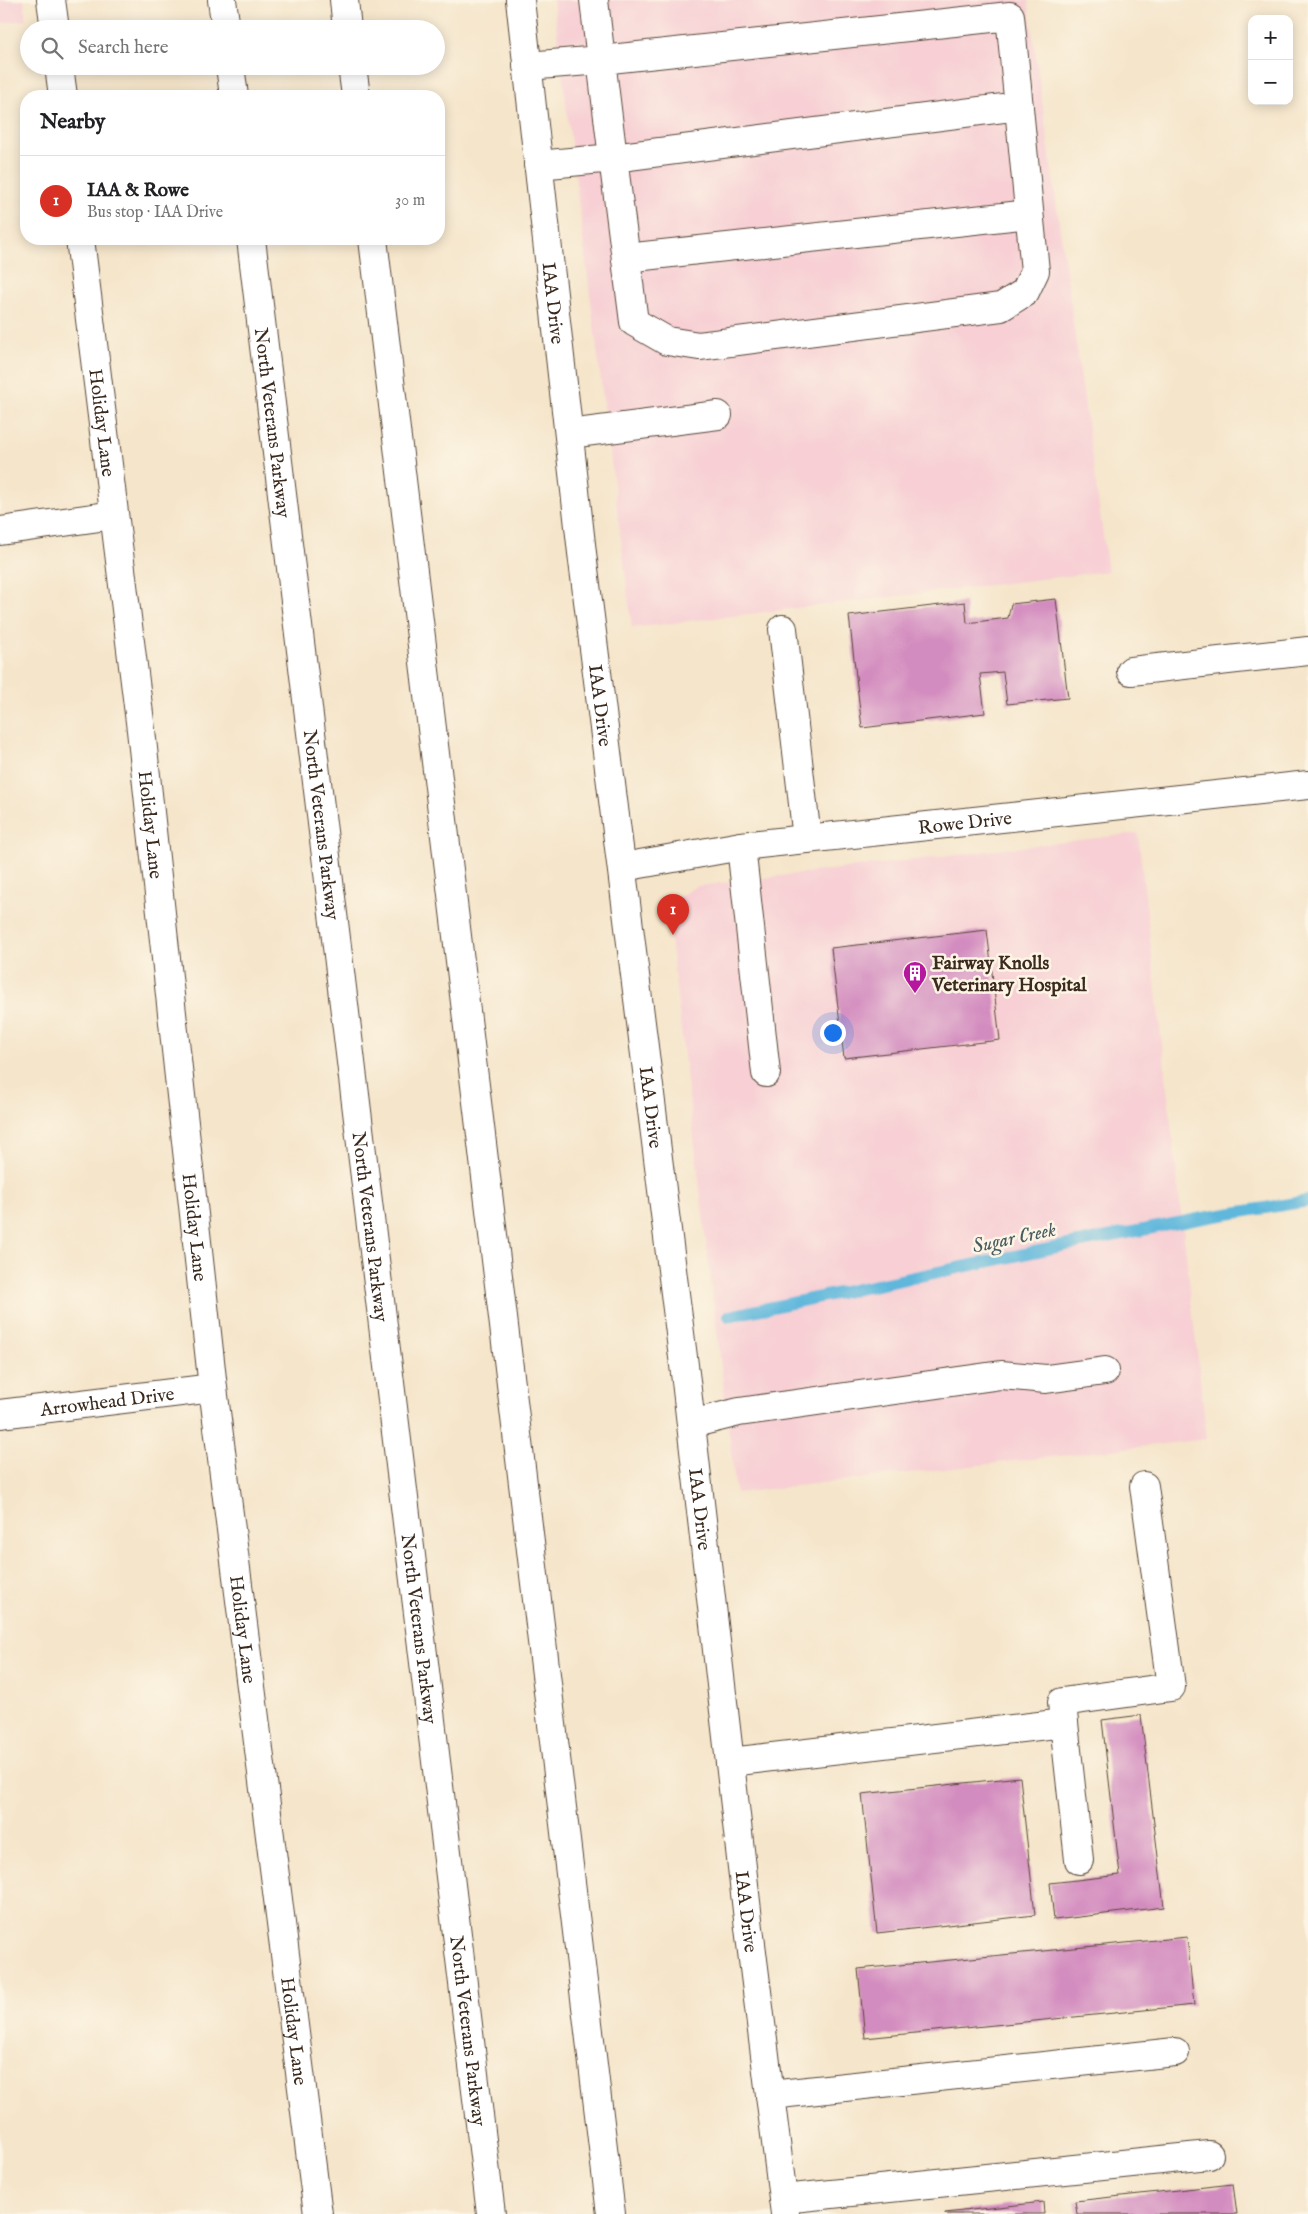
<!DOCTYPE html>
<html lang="en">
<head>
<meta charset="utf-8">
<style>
	:root { --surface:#fff; --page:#f2f2f2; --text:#202124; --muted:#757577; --line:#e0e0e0; --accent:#d93025 }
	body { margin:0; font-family:"IM FELL English",serif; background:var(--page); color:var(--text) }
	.controls { position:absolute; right:15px; top:15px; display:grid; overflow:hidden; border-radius:10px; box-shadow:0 2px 12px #0003 }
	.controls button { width:45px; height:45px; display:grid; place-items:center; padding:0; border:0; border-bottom:1px solid var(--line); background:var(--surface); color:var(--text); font:25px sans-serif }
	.you { position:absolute; left:832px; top:1032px; width:18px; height:18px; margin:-12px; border:4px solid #fff; border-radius:50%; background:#1a73e8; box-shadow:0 0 0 8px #1a73e833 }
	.badge { display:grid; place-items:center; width:32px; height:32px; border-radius:50%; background:var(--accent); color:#fff; font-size:16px; font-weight:700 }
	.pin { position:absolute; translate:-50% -41px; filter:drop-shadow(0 1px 2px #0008) }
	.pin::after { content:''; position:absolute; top:26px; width:18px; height:15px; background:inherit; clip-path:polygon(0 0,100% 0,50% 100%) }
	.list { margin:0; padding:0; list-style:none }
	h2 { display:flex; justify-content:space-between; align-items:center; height:65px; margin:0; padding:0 20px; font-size:21px }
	h2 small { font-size:16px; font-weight:400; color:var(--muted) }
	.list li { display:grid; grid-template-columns:32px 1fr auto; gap:15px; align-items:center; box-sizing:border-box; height:90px; padding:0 20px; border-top:1px solid var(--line) }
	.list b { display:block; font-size:19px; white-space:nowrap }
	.list p { margin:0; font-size:16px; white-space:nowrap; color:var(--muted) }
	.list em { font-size:16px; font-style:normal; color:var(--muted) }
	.icon { flex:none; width:28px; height:28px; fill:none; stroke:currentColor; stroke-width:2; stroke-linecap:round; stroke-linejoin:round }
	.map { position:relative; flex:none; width:1308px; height:2214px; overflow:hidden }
	.search { position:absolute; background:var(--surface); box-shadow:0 2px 12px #0003; left:20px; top:20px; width:425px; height:55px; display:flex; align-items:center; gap:12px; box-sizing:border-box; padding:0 18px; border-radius:28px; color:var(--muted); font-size:19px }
	.panel { position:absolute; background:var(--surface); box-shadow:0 2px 12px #0003; left:20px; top:90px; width:425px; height:155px; border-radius:20px }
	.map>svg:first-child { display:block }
	.built { fill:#f7cfd4 }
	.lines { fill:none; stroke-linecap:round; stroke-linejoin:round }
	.stream { stroke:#5fb7dc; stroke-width:12 }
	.building { fill:#d38cbf }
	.minor-casing { stroke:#574638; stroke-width:30 }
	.highway-casing { stroke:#574638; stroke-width:30 }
	.minor { stroke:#fff; stroke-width:28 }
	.highway { stroke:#fff; stroke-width:28 }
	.labels { text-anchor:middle; stroke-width:5; stroke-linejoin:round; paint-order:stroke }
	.street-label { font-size:19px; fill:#3b2a1e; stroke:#fcf5e5 }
	.poi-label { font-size:19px; font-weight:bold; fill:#3b2a1e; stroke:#fcf5e5; text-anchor:start }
	.water-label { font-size:20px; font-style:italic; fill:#485b60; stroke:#fcf5e5 }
</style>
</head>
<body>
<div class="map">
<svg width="1308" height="2214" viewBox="0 0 1308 2214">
	<rect width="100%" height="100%" fill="#fcf5e5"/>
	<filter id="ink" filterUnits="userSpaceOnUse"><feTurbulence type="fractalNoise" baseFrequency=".02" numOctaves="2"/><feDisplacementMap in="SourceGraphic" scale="10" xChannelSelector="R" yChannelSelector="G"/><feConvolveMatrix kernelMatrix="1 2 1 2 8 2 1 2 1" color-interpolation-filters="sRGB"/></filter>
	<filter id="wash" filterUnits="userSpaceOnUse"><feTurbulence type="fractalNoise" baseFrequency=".0096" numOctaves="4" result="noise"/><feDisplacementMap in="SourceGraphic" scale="20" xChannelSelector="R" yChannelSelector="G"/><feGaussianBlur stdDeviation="1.12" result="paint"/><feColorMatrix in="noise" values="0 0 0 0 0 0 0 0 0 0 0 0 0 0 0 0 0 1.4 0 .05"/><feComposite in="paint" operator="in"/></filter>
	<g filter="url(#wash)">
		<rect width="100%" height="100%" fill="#f5e5ca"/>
		<g class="built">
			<polygon points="0,0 24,0 26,20 0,23"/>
			<polygon points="553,0 1028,0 1108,571 632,628"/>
			<polygon points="1138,833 1207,1439 736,1493 666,904 697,886"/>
		</g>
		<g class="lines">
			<polyline class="stream" points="729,1316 1067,1245 1203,1218 1308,1201"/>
		</g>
		<g id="blocks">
			<g class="building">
				<polygon points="1056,599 1068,698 1007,704 1003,672 980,674 985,713 862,728 849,616 965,602 967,623 1008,618 1011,604"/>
				<polygon points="987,930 1000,1040 844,1058 831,948"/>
				<polygon points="1141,1715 1164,1907 1054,1920 1050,1883 1120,1875 1102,1720"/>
				<polygon points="1020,1777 1035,1915 877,1933 862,1794"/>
				<polygon points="1187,1937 1194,2005 865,2038 858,1969"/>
				<polygon points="1233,2184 1237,2214 1077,2214 1075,2201"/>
				<polygon points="1043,2202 1044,2214 945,2214 945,2213"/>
			</g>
		</g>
	</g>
	<g filter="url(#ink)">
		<use href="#blocks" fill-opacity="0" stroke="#574638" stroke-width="1"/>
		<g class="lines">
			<g class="minor-casing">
				<g id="minor">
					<polyline points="51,0 55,29"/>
					<path id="s1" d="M520 0 582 553 686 1381 749 1928 785 2214"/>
					<polyline points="59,66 63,96"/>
					<polyline points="527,66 601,60 594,0"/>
					<polyline points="538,165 613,158 634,322 667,341 699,346 1001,307 1025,292 1035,271 1010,16 601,60 613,158 1019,106"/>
					<path id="s2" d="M80 239 141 730 213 1388 318 2214"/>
					<polyline points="626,258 1029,214"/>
					<polyline points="569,434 718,415"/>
					<polyline points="0,531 114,515"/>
					<polyline points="783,629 807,839"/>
					<polyline points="1131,671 1308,651"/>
					<polyline points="741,846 766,1073"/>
					<path id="s3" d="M623 867 741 846 1308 785"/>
					<path id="s4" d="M0 1414 213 1388"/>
					<polyline points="691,1424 739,1412 1001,1375 1046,1379 1105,1371"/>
					<polyline points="1064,1723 1062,1702 1171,1687 1144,1486"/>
					<polyline points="730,1762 1064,1723 1079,1860"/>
					<polyline points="770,2095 1175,2052"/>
					<polyline points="783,2199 1209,2155"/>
				</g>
			</g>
			<g class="highway-casing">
				<g id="highway">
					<polyline points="222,0 226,29"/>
					<polyline points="344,0 347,29"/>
					<polyline points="230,66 234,96"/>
					<polyline points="352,66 356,96"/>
					<path id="s5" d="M251 239 491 2214"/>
					<polyline points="373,239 611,2214"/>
				</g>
			</g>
			<use href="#minor" class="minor"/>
			<use href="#highway" class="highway"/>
		</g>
	</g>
	<defs>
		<g id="building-pin" transform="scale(1.25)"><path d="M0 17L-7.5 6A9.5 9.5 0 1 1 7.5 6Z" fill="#b5179e" stroke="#fcf5e5"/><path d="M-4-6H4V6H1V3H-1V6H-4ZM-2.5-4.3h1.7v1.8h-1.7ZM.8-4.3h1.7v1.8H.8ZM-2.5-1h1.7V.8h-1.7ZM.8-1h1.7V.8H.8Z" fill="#fff"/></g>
	</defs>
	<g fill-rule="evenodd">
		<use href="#building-pin" x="915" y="973"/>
	</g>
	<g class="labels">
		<g class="street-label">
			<text dy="7" stroke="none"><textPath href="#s1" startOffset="305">IAA Drive</textPath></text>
			<text dy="7" stroke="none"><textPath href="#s2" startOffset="185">Holiday Lane</textPath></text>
			<text dy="7" stroke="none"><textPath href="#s5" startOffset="185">North Veterans Parkway</textPath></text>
			<text dy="7" stroke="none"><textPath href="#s1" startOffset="710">IAA Drive</textPath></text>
			<text dy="7" stroke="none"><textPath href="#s3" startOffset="345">Rowe Drive</textPath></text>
			<text dy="7" stroke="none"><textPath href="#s2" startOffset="590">Holiday Lane</textPath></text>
			<text dy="7" stroke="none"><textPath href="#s5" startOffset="590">North Veterans Parkway</textPath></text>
			<text dy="7" stroke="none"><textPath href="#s1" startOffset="1115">IAA Drive</textPath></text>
			<text dy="7" stroke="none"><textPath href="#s5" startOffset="995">North Veterans Parkway</textPath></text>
			<text dy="7" stroke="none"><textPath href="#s2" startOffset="995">Holiday Lane</textPath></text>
			<text dy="7" stroke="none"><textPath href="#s4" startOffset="108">Arrowhead Drive</textPath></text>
			<text dy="7" stroke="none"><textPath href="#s1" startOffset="1520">IAA Drive</textPath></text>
			<text dy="7" stroke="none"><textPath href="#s5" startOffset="1400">North Veterans Parkway</textPath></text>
			<text dy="7" stroke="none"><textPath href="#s2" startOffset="1400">Holiday Lane</textPath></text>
			<text dy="7" stroke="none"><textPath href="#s1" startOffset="1925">IAA Drive</textPath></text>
			<text dy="7" stroke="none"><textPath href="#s2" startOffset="1805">Holiday Lane</textPath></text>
			<text dy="7" stroke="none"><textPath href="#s5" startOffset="1805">North Veterans Parkway</textPath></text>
		</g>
		<g class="poi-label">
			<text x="932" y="969">Fairway Knolls<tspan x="932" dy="22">Veterinary Hospital</tspan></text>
		</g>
		<g class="water-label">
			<text transform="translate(1014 1237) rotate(-12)" y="7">Sugar Creek</text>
		</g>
	</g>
</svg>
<div class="controls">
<button>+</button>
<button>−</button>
</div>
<div class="you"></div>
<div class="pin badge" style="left:673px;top:935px">1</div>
<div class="search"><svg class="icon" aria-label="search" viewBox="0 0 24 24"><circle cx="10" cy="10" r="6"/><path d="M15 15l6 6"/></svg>Search here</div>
<section class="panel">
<h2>Nearby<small></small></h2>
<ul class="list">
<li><span class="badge">1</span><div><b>IAA &amp; Rowe</b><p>Bus stop · IAA Drive</p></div><em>30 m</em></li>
</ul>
</section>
</div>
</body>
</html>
